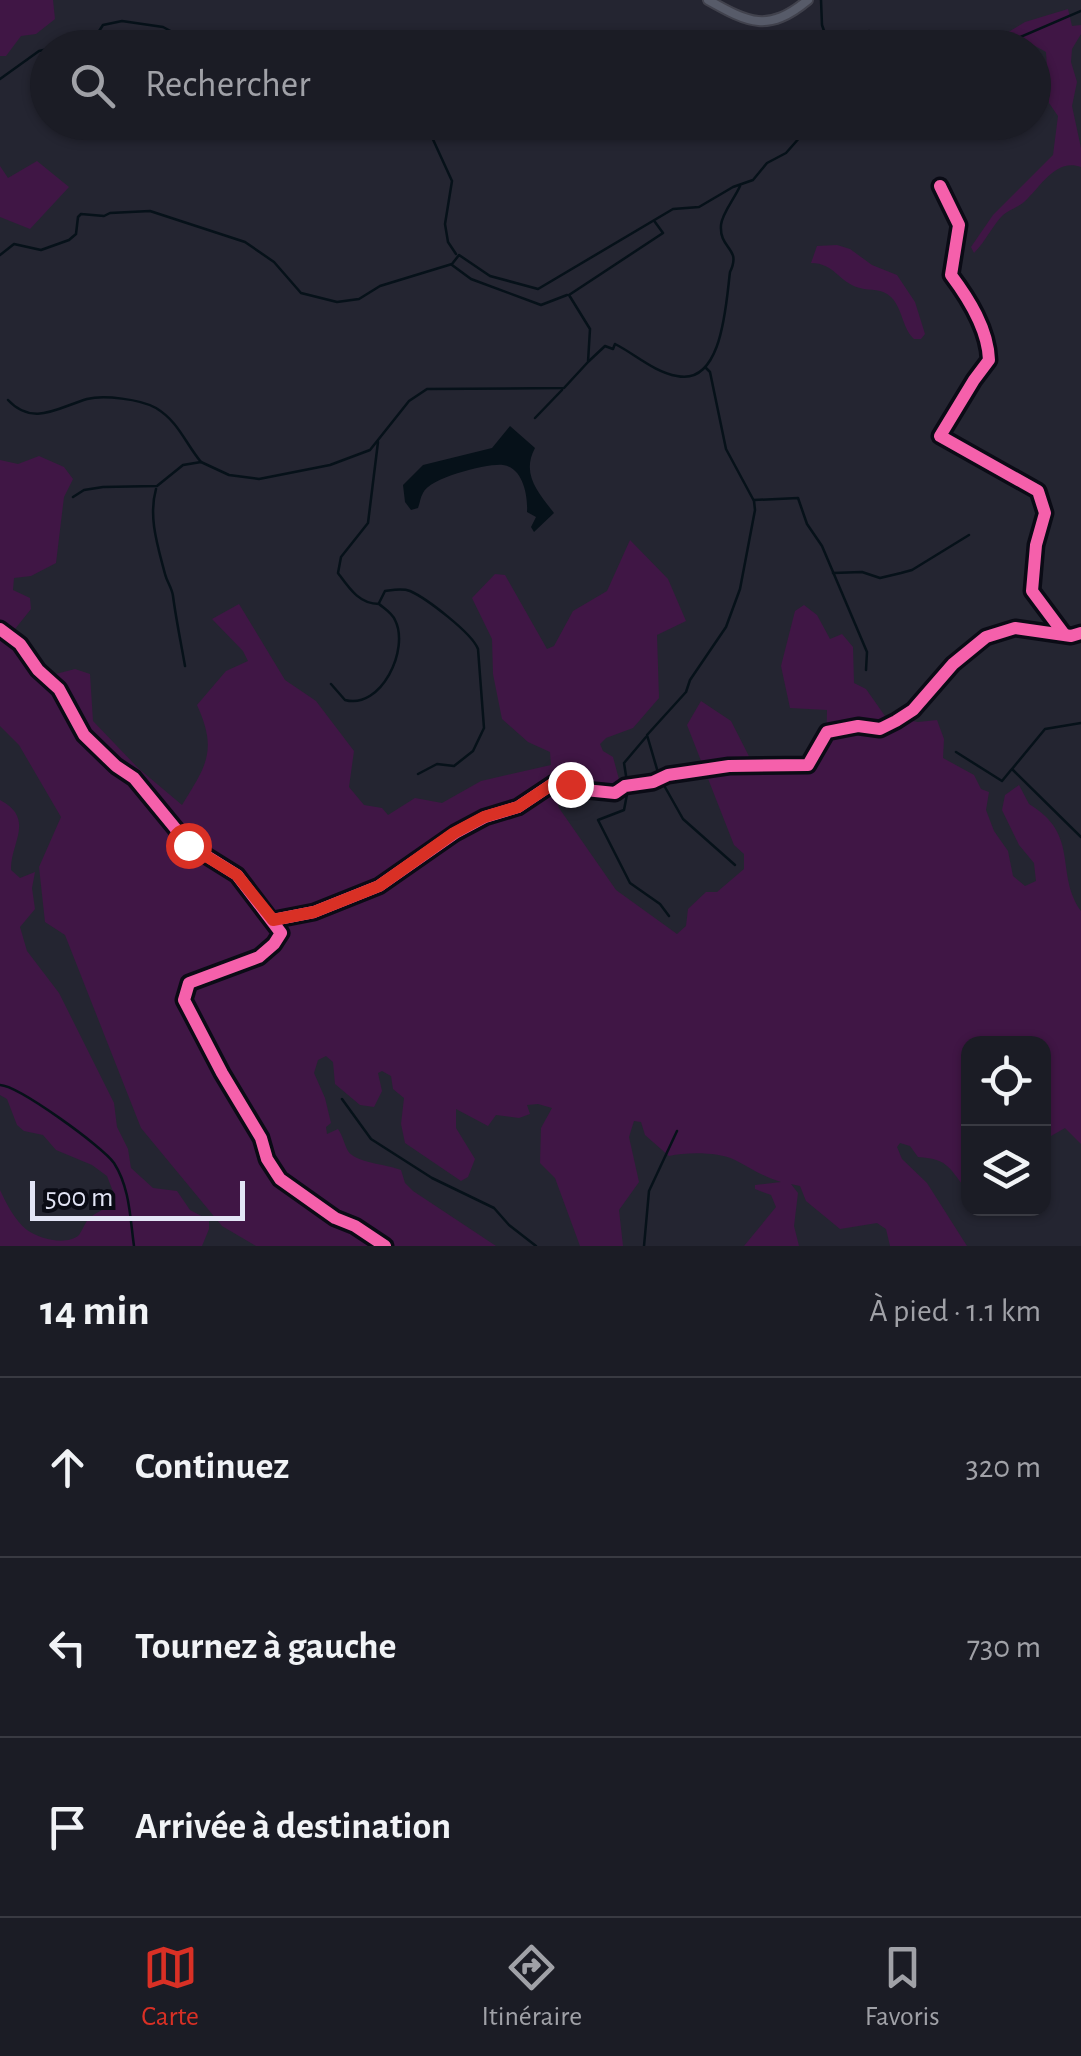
<!DOCTYPE html>
<html lang="fr">
<head>
<meta charset="utf-8">
<style>
	:root { --surface:#1b1c25; --page:#282932; --text:#f1f3f6; --muted:#a0a1a7; --line:#393a42; --accent:#d93025 }
	body { margin:0; font-family:"Alegreya Sans",sans-serif; background:var(--page); color:var(--text) }
	.controls { position:absolute; right:30px; bottom:30px; display:grid; overflow:hidden; border-radius:20px; box-shadow:0 2px 8px #0004 }
	.controls button { width:90px; height:90px; display:grid; place-items:center; padding:0; border:0; border-bottom:2px solid var(--line); background:var(--surface); color:var(--text); font:50px sans-serif }
	.scale { position:absolute; left:30px; bottom:25px; width:215px; box-sizing:border-box; padding-left:10px; border:5px solid #e3e5f6; border-top:0; font-size:28px; line-height:35px; white-space:nowrap; color:#e3e5f6; -webkit-text-stroke:8px #0a0b15; paint-order:stroke }
	.stop { position:absolute; width:30px; height:30px; margin:-22px; border:8px solid #d93025; border-radius:50%; background:#fff }
	.stop.end { background:#d93025; border-color:#fff; box-shadow:0 2px 10px #0008 }
	.list { margin:0; padding:0; list-style:none }
	h2 { display:flex; justify-content:space-between; align-items:center; height:130px; margin:0; padding:0 40px; font-size:42px }
	h2 small { font-size:32px; font-weight:400; color:var(--muted) }
	.list li { display:grid; grid-template-columns:65px 1fr auto; gap:30px; align-items:center; box-sizing:border-box; height:180px; padding:0 40px; border-top:2px solid var(--line) }
	.list b { display:block; font-size:38px; white-space:nowrap }
	.list em { font-size:32px; font-style:normal; color:var(--muted) }
	.icon { flex:none; width:55px; height:55px; fill:none; stroke:currentColor; stroke-width:2; stroke-linecap:round; stroke-linejoin:round }
	.map { position:relative; flex:none; width:1081px; height:1246px; overflow:hidden }
	.search { position:absolute; background:var(--surface); box-shadow:0 2px 8px #0004; left:30px; right:30px; top:30px; height:110px; display:flex; align-items:center; gap:25px; box-sizing:border-box; padding:0 35px; border-radius:55px; color:var(--muted); font-size:38px }
	.sheet { height:670px; background:var(--surface) }
	nav { display:flex; justify-content:space-around; align-items:center; box-sizing:border-box; height:140px; border-top:2px solid var(--line); background:var(--surface); font-size:28px; color:var(--muted) }
	nav a { display:grid; justify-items:center; gap:5px }
	nav .on { color:var(--accent) }
	.map>svg:first-child { display:block }
	.green { fill:#401645 }
	.water { fill:#061119 }
	.lines { fill:none; stroke-linecap:round; stroke-linejoin:round }
	.stream { stroke:#061119; stroke-width:2.5 }
	.minor-casing { stroke:#41424d; stroke-width:10 }
	.major-casing { stroke:#41424d; stroke-width:12 }
	.minor { stroke:#5a5b66; stroke-width:5 }
	.major { stroke:#575b69; stroke-width:8 }
	.cycleway-casing { stroke:#0a0b15; stroke-width:19 }
	.cycleway { stroke:#f560ab; stroke-width:12 }
	.route { stroke:#d93025; stroke-width:12 }
</style>
</head>
<body>
<div class="map">
<svg width="1081" height="1246" viewBox="0 0 1081 1246">
	<rect width="100%" height="100%" fill="#242531"/>
	<g class="green">
		<polygon points="0,0 53,0 55,19 36,34 21,36 6,56 0,56"/>
		<path d="M1068 9 1072 26 1081 25V34L1072 49 1071 62 1077 82 1072 106 1081 148V167C1055 158 1041 187 1024 202 1018 207 1009 210 1003 215 994 223 986 241 974 253L971 247 993 215 1053 155 1058 116 1049 103 1046 52 1026 41 993 47 992 42 1025 22Z"/>
		<polygon points="37,161 69,187 30,229 0,217 0,166 8,178"/>
		<path d="M837 245 850 249 872 265 897 275 915 302 925 334 921 339H914C902 328 903 309 891 297 882 288 871 291 860 288 839 283 835 263 811 263L817 246Z"/>
		<path d="M39 456 64 467 73 479 64 497 56 563 31 576 14 578 13 590 30 598 31 609 15 629 38 669 48 676 75 669 90 674 93 721 138 768 182 805C206 766 218 751 197 705L226 671 248 661 243 651 212 619 239 604 285 680 316 701 354 751 349 787 364 805 382 808 388 815 415 798 442 803 481 781 551 765 550 752 528 742 502 719 493 674 492 639 472 598 495 574 505 575 547 649 554 646 573 611 607 591 630 540 668 579 686 621 657 635 659 698 633 728 606 738 600 744 603 751 613 757 620 783 592 785 572 778 555 777 552 785 559 808 616 890 677 934 686 926 688 909 706 892H717L744 869V854L734 845 687 725 701 701 731 721 757 772 808 768 826 751 827 710 790 708 781 666 795 611 804 605 817 615 830 639 842 634 853 647 854 683 866 689 885 716 918 722 937 720 944 739 943 758 974 775 981 789 989 792 986 810 994 831 1008 851 1013 876 1025 886 1036 881 1034 863 1019 845 1002 810 1005 795 1019 785 1029 804C1081 835 1054 873 1081 911V1144L1065 1128 1044 1140V1044H968V1191C949 1170 951 1159 918 1157L910 1146 900 1143 897 1147 902 1159 927 1183 967 1246H890L886 1229 877 1223 840 1229 806 1201 800 1186 791 1184 798 1193 794 1226 799 1246H744L776 1207 771 1195 755 1189V1185L781 1182C763 1177 751 1168 735 1160 718 1152 688 1152 669 1156L645 1135 641 1122 634 1121 629 1137 639 1182 619 1210 623 1246H580L555 1178 540 1163 541 1128 552 1108 538 1104 527 1105 530 1114 519 1118 496 1115 488 1126 456 1109V1128L475 1159 468 1177 461 1181 405 1143 401 1124 404 1098 393 1089 391 1076 382 1071 378 1073 382 1091 374 1107 360 1105 335 1084 333 1062 326 1056 318 1060 314 1073 325 1098 331 1123 326 1127 327 1134 338 1129C343 1136 344 1144 348 1151 356 1163 386 1164 401 1170L405 1183 413 1191 496 1246H256L222 1226 141 1128 65 935 45 922 39 867 61 817 19 745 0 726V460L18 464Z"/>
		<path d="M0 800C36 819 10 843 11 870L20 878 35 872 32 888 35 909 20 927 27 951 59 993 114 1103 117 1127 128 1149 131 1168 153 1188 177 1191 190 1210 209 1220V1229L202 1246H0V1190C6 1203 15 1221 27 1230 39 1239 67 1246 79 1235 80 1234 86 1222 87 1221 97 1209 109 1212 114 1194L107 1176 92 1165 56 1150 43 1135 24 1131 17 1125 7 1099 0 1095Z"/>
	</g>
	<path class="water" d="M510 426 535 448C521 474 538 492 554 513L534 532 531 527 536 517 527 512C528 498 524 468 503 465 490 463 430 477 423 493 420 498 420 503 418 508L411 510 405 502 403 485 423 465 492 448Z"/>
	<g class="lines">
		<g class="stream">
			<polyline points="821,0 822,25 830,48"/>
			<polyline points="88,48 103,25 122,21 163,27 193,43 194,48"/>
			<polyline points="851,48 855,38 869,31 898,48"/>
			<polyline points="995,48 1081,11"/>
			<polyline points="0,79 39,51 48,49"/>
			<polyline points="425,122 452,181 445,224 448,242 456,254"/>
			<polyline points="0,255 14,244 41,250 69,240 76,234 78,217 81,214 104,216 110,213 150,211 245,242 274,262 301,293 337,302 359,299 380,286 452,264 459,255 490,276 538,289 673,209 699,207 733,187 753,180 767,163 786,153 801,136 808,122"/>
			<polyline points="452,265 471,279 541,305 567,295"/>
			<path d="M589 361 605 346 613 349 615 344C635 354 654 372 677 376 723 386 726 302 730 272 742 247 719 250 721 225 722 213 735 198 740 186"/>
			<path d="M8 400C33 427 59 407 87 399 104 395 140 399 156 408 179 422 185 443 201 462"/>
			<polyline points="535,418 562,390"/>
			<path d="M156 489C148 517 158 547 165 574 167 582 172 588 173 596 176 619 181 643 185 666"/>
			<polyline points="73,497 84,490 103,487 157,486 183,465 201,462 229,475 259,479 330,465 370,450 409,401 427,389 564,388 588,362 590,329 569,295 663,233 655,222"/>
			<polyline points="754,500 798,498 807,524 822,546 867,652 866,670"/>
			<polyline points="833,573 862,572 880,578 901,573 912,570 969,535"/>
			<path d="M379 603 385 591C393 590 402 588 410 591 426 598 472 633 478 649L484 728 473 751 454 766 437 764 418 774"/>
			<path d="M331 684 345 700C381 710 410 649 395 620 392 613 385 609 379 604 359 604 349 588 338 573L341 557 368 523 378 442"/>
			<polyline points="1081,723 1045,729 1012,769 1081,837"/>
			<polyline points="956,752 1002,781 1011,770"/>
			<polyline points="659,776 647,735 686,692 690,680 726,627 740,589 755,510 754,501 726,449 710,372 706,368"/>
			<polyline points="661,780 683,819 735,865"/>
			<polyline points="627,782 624,763 646,737"/>
			<polyline points="628,789 624,810 598,820 630,883 660,904 669,916"/>
			<path d="M0 1085C19 1086 103 1147 114 1163 130 1188 130 1218 134 1246"/>
			<polyline points="342,1099 371,1139 432,1178 494,1208 509,1225 536,1246"/>
			<polyline points="644,1246 649,1191 677,1131"/>
		</g>
		<g class="minor-casing">
			<g id="minor">
				<path d="M940 186 959 225 951 275C969 299 988 329 989 360L974 380 940 436 1038 491 1045 513 1036 545 1032 591 1062 632"/>
				<polyline points="0,629 20,644 38,670 59,689 84,735 116,766 134,778 189,845 237,875 281,933 274,944 259,957 189,983 184,1000 222,1073 261,1138 267,1159 280,1179 335,1218 355,1226 385,1246"/>
				<polyline points="273,920 314,912 379,886 455,833 485,817 518,807 554,783 560,781 585,790 615,793 625,786 653,782 668,775 729,766 808,765 827,732 858,726 880,729 896,721 913,710 953,664 986,637 1015,628 1071,636 1081,633"/>
			</g>
		</g>
		<g class="major-casing">
			<path id="major" d="M708 0C749 23 768 33 808 0"/>
		</g>
		<use href="#minor" class="minor"/>
		<use href="#major" class="major"/>
		<g class="cycleway-casing">
			<g id="cycleway">
				<path d="M940 186 959 225 951 275C969 299 988 329 989 360L974 380 940 436 1038 491 1045 513 1036 545 1032 591 1064 634"/>
				<polyline points="0,629 20,644 38,670 59,689 84,735 116,766 134,778 189,845 237,875 281,933 274,944 259,957 189,983 184,1000 222,1073 261,1138 267,1159 280,1179 335,1218 355,1226 385,1246"/>
				<polyline points="273,920 314,912 379,886 455,833 485,817 518,807 554,783 560,781 585,790 615,793 625,786 653,782 668,775 729,766 808,765 827,732 858,726 880,729 896,721 913,710 953,664 986,637 1015,628 1071,636 1081,633"/>
			</g>
		</g>
		<use href="#cycleway" class="cycleway"/>
	</g>
	<g class="lines">
		<polyline class="route" points="188,845 237,875 273,920 314,912 379,886 454,833 484,817 518,807 554,783 560,780 570,784"/>
	</g>
</svg>
<div class="controls">
<button><svg class="icon" aria-label="locate" viewBox="0 0 24 24"><circle cx="12" cy="12" r="6"/><path d="M12 2v4M12 18v4M2 12h4M18 12h4"/></svg></button>
<button><svg class="icon" aria-label="layers" viewBox="0 0 24 24"><path d="M12 4l9 5-9 5-9-5zM3 14l9 5 9-5"/></svg></button>
</div>
<div class="scale">500 m</div>
<div class="stop" style="left:188px;top:845px"></div>
<div class="stop end" style="left:570px;top:784px"></div>
<div class="search"><svg class="icon" aria-label="search" viewBox="0 0 24 24"><circle cx="10" cy="10" r="6"/><path d="M15 15l6 6"/></svg>Rechercher</div>
</div>
<section class="sheet">
<h2>14 min<small>À pied · 1.1 km</small></h2>
<ul class="list">
<li><svg class="icon" aria-label="ahead" viewBox="0 0 24 24"><path d="M12 20V5M6 11l6-6 6 6"/></svg><div><b>Continuez</b></div><em>320 m</em></li>
<li><svg class="icon" aria-label="left" viewBox="0 0 24 24"><path d="M17 20v-9H6M10 6l-5 5 5 5"/></svg><div><b>Tournez à gauche</b></div><em>730 m</em></li>
<li><svg class="icon" aria-label="arrive" viewBox="0 0 24 24"><path d="M6 21V4h12l-3 4 3 4H6"/></svg><div><b>Arrivée à destination</b></div></li>
</ul>
</section>
<nav>
<a class="on"><svg class="icon" aria-label="map" viewBox="0 0 24 24"><path d="M3 6l6-2 6 2 6-2v14l-6 2-6-2-6 2zM9 4v14M15 6v14"/></svg>Carte</a>
<a><svg class="icon" aria-label="directions" viewBox="0 0 24 24"><path d="M12 3l9 9-9 9-9-9zM9 14v-3h6M13 9l2 2-2 2"/></svg>Itinéraire</a>
<a><svg class="icon" aria-label="saved" viewBox="0 0 24 24"><path d="M7 4h10v16l-5-4-5 4z"/></svg>Favoris</a>
</nav>
</body>
</html>
